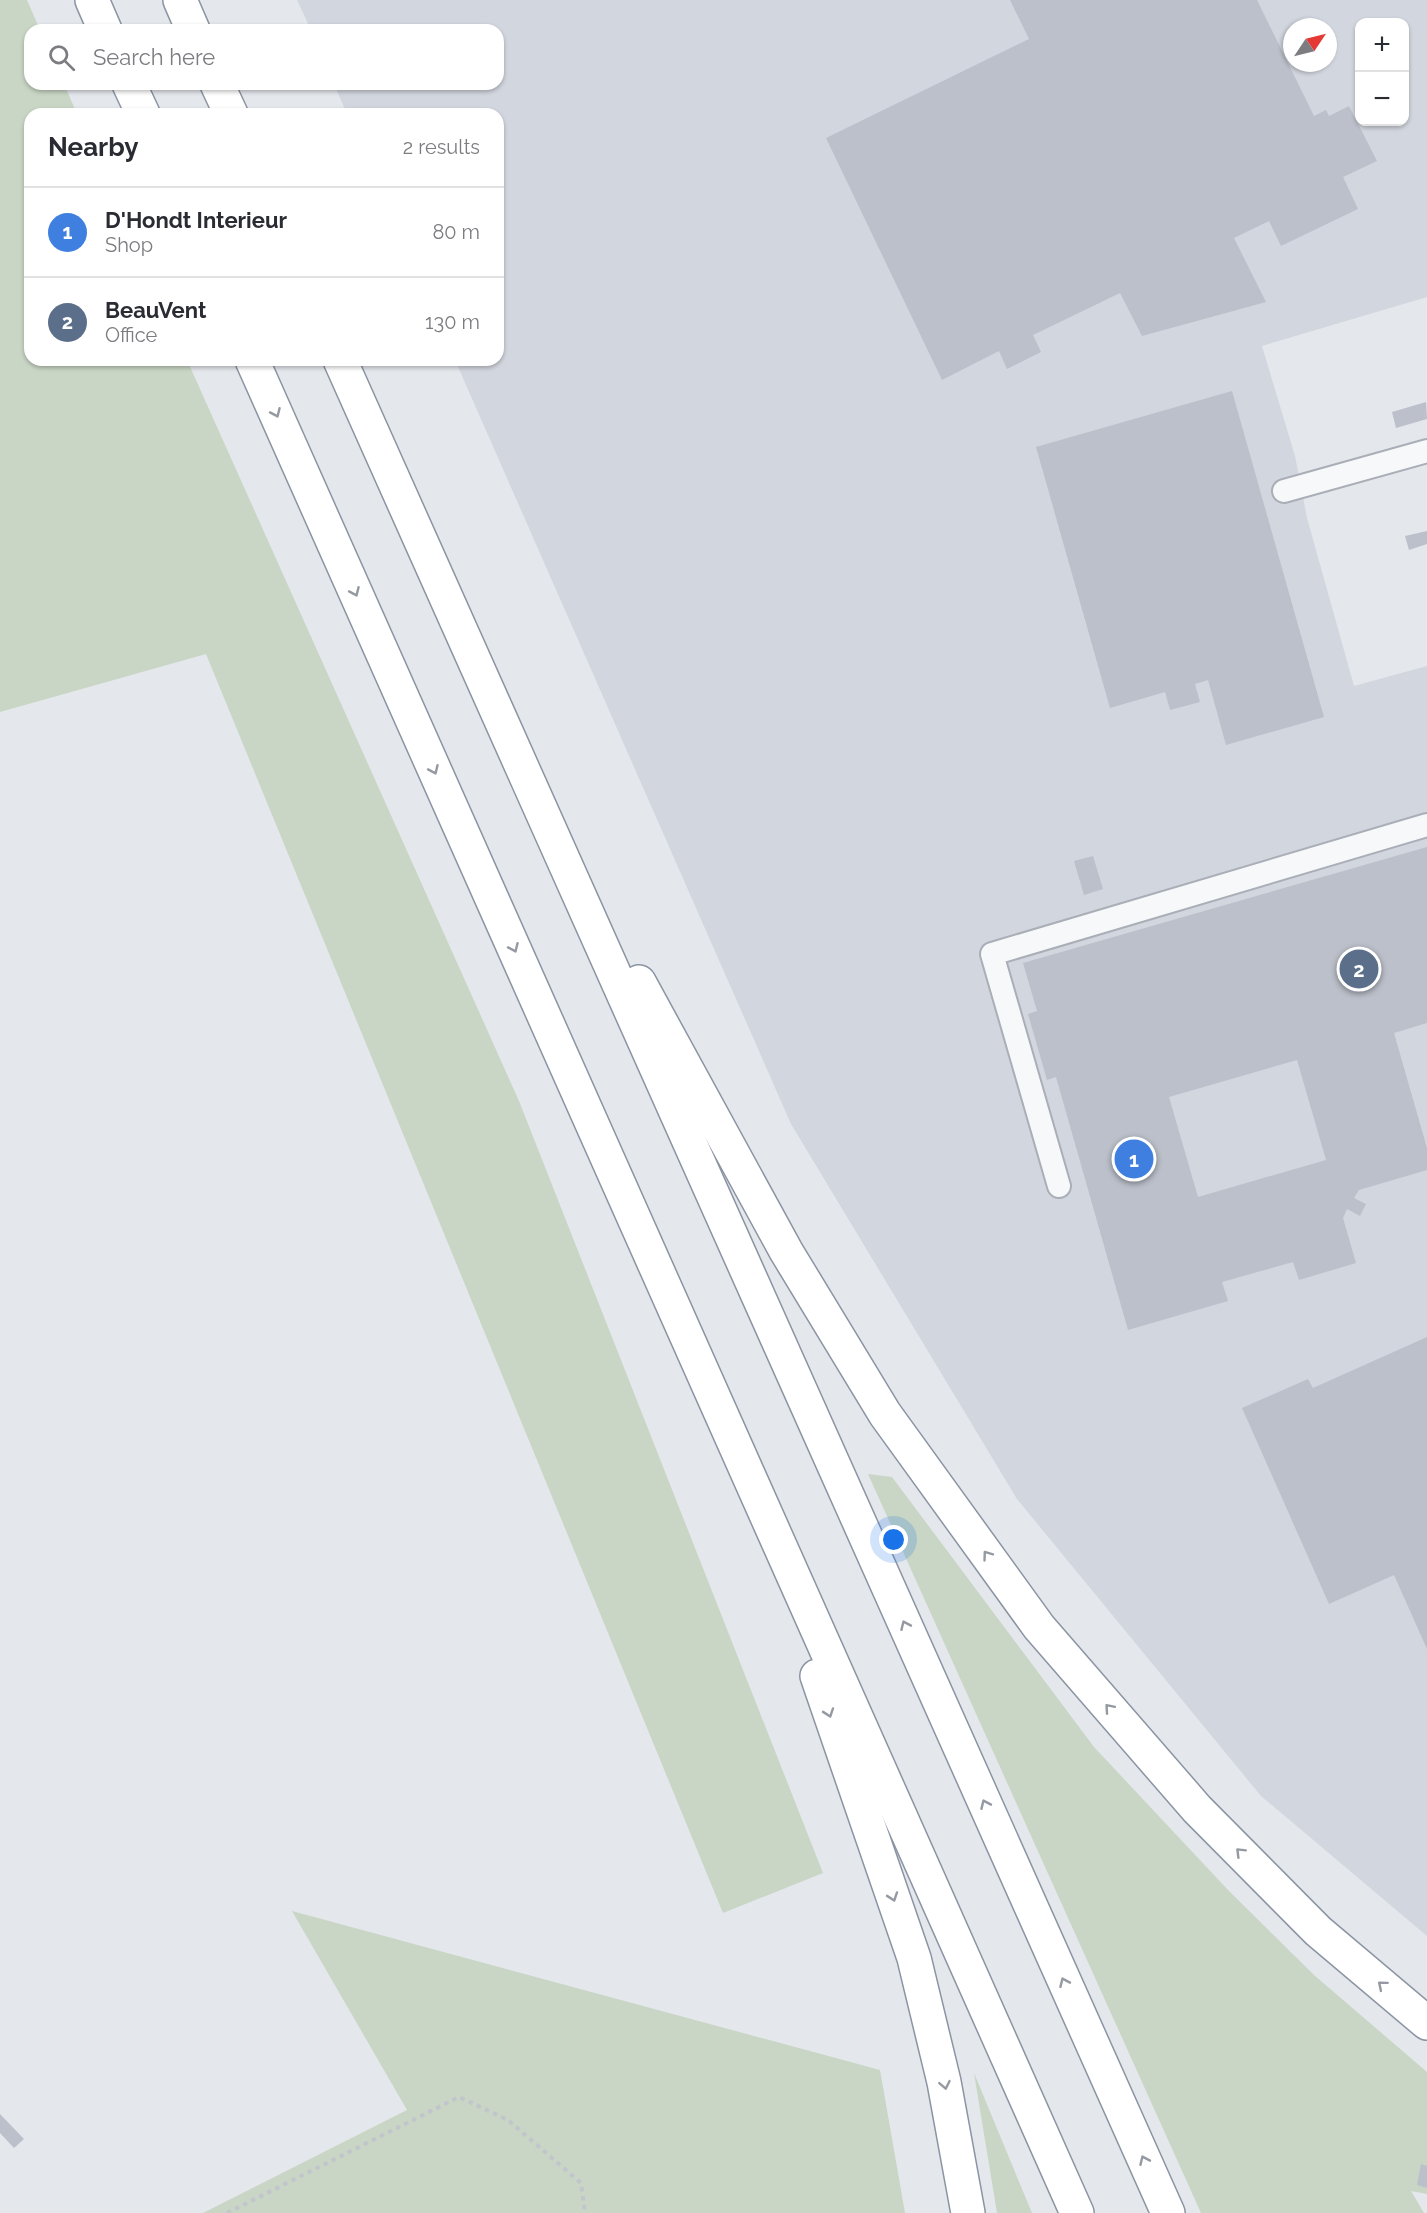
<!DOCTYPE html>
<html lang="en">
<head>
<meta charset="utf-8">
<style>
	:root { --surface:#fff; --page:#f7f7f7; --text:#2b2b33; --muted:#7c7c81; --line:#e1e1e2; --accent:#0f766e }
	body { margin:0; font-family:Raleway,sans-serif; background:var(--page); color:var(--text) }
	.controls { position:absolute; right:18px; top:18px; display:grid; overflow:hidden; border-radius:12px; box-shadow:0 2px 4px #0004 }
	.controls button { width:54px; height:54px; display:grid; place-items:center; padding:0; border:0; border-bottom:2px solid var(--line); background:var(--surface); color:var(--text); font:30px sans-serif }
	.compass { position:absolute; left:1283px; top:18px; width:54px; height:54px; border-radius:50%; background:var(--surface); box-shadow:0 2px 4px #0004; rotate:55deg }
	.you { position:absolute; left:894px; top:1540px; width:21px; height:21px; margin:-15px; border:4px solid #fff; border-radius:50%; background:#1a73e8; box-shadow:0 0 0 9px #1a73e833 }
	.badge { display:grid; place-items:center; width:39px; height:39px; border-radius:50%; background:var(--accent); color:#fff; font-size:20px; font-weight:700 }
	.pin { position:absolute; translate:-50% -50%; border:3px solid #fff; box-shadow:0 2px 6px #0006 }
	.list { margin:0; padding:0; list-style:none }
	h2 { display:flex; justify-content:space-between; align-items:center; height:78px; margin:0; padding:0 24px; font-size:26px }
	h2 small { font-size:20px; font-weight:400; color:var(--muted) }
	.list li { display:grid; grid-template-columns:39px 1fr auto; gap:18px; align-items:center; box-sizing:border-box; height:90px; padding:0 24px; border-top:2px solid var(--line) }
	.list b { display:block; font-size:22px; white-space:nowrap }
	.list p { margin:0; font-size:20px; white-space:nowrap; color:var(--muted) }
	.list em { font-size:20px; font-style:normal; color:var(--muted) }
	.icon { flex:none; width:33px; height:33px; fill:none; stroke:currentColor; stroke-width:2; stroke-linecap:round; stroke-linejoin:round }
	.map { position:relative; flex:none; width:1427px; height:2213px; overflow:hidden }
	.search { position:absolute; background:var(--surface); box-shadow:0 2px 4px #0004; left:24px; top:24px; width:480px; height:66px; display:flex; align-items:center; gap:15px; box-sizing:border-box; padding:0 21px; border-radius:18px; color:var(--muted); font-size:22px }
	.panel { position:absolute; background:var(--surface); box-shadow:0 2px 4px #0004; left:24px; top:108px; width:480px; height:258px; border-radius:18px }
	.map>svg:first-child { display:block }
	.built { fill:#d2d6de; fill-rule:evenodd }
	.green { fill:#c9d6c5 }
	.building { fill:#bbc0ca; fill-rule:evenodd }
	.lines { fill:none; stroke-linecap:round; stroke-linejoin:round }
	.service-casing { stroke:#a9aeb7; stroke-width:26 }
	.motorway-casing { stroke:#8b94a3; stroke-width:36 }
	.path { stroke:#c2c5cb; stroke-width:4; stroke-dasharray:4.5 4.5; stroke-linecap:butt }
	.service { stroke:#f7f8fa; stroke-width:22 }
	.motorway { stroke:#fff; stroke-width:33 }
	.oneway { stroke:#959aa2 }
</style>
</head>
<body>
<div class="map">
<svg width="1427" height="2213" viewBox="0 0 1427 2213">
	<rect width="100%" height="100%" fill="#e4e7ec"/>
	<path class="built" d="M297 0H1427V297L1262 346 1295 456 1307 518 1354 686 1427 666V1936L1261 1796 1017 1499 791 1124 455 360H498V114H347L334 84H498V30H311ZM1360 22H1404V122H1360ZM1292 27H1328V63H1292Z"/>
	<g class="green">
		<polygon points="0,0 27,0 40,30 30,30 30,84 64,84 77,114 30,114 30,360 187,360 519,1101 823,1873 723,1913 206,654 0,712"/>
		<polygon points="868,1474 892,1477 1094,1747 1229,1891 1314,1975 1427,2072 1427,2194 1411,2191 1424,2213 1201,2213"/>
		<polygon points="292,1911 880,2070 905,2213 203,2213 407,2110"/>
		<polygon points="974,2073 1032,2213 997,2213"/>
	</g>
	<g class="building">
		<polygon points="1010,0 1257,0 1314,116 1326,110 1329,116 1349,106 1377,161 1343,177 1358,209 1281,246 1269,221 1234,238 1266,302 1142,336 1120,293 1033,335 1041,352 1007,369 999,351 942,380 826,138 1029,39"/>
		<polygon points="1232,391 1324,717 1226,745 1208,680 1195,684 1200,702 1170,710 1165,692 1110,708 1036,447"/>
		<polygon points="1426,402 1427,419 1396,428 1392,412"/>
		<polygon points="1427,531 1427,544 1409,550 1405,536"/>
		<path d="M1427 847V1023L1394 1033 1427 1148V1170L1359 1190 1354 1198 1366 1204 1360 1216 1347 1209 1343 1218 1356 1263 1299 1280 1293 1262 1222 1282 1228 1301 1128 1330 1056 1077 1047 1080 1028 1014 1037 1011 1023 963ZM1297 1060 1326 1160 1198 1197 1169 1097Z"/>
		<polygon points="1093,856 1103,889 1084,895 1074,861"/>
		<polygon points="1427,1337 1427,1649 1394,1575 1329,1604 1242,1408 1308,1379 1313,1388"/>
		<polygon points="0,2114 24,2139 14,2148 0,2133"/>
		<polygon points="1421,2164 1427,2166 1427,2188 1417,2185"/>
	</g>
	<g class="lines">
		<g class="service-casing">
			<g id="service">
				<polyline points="1284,491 1427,451"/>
				<polyline points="1059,1186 992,954 1427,825"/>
			</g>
		</g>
		<g class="motorway-casing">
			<g id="motorway">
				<polyline points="92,0 105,30"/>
				<polyline points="180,0 193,30"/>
				<polyline points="129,84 143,114"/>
				<polyline points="217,84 231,114"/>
				<polyline points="252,360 1077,2213"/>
				<polyline points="340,360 1168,2213"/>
				<polyline points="639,982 786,1251 885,1414 1039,1627 1197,1809 1318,1931 1427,2023"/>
				<polyline points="817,1676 914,1958 944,2082 968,2213"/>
			</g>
		</g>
		<polyline class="path" points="227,2213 459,2097 508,2120 581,2183 585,2213"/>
		<use href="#service" class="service"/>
		<use href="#motorway" class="motorway"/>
	</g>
	<defs><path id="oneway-chevron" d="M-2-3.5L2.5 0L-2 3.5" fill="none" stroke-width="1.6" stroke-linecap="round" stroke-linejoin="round" transform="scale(1.5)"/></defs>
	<g class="oneway">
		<use href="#oneway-chevron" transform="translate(276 413) rotate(66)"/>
		<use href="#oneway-chevron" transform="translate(355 592) rotate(66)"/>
		<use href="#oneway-chevron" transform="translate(434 770) rotate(66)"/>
		<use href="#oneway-chevron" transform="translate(514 948) rotate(66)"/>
		<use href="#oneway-chevron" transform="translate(987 1555) rotate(-126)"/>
		<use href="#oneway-chevron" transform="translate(905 1625) rotate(-114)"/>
		<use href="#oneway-chevron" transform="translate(1109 1708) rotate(-131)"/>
		<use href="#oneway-chevron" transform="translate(829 1713) rotate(71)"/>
		<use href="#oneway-chevron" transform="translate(985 1804) rotate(-114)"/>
		<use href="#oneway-chevron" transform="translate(1240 1852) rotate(-135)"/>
		<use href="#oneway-chevron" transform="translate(893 1897) rotate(71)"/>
		<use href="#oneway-chevron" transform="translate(1064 1982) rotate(-114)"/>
		<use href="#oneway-chevron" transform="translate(1382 1985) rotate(-140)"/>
		<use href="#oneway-chevron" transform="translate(945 2085) rotate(79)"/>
		<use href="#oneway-chevron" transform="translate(1144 2160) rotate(-114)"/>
	</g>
</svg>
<div class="controls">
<button>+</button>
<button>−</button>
</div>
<svg class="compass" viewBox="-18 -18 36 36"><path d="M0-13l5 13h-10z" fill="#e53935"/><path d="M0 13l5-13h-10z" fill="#7c7c81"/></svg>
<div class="you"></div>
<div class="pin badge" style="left:1134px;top:1159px;background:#3f7fe0">1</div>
<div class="pin badge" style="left:1359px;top:969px;background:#5c6f8a">2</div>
<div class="search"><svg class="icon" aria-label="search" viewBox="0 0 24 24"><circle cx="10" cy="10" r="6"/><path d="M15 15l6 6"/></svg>Search here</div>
<section class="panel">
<h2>Nearby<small>2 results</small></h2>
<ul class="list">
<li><span class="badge" style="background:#3f7fe0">1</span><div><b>D'Hondt Interieur</b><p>Shop</p></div><em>80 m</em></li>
<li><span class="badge" style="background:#5c6f8a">2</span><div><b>BeauVent</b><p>Office</p></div><em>130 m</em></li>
</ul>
</section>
</div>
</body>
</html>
